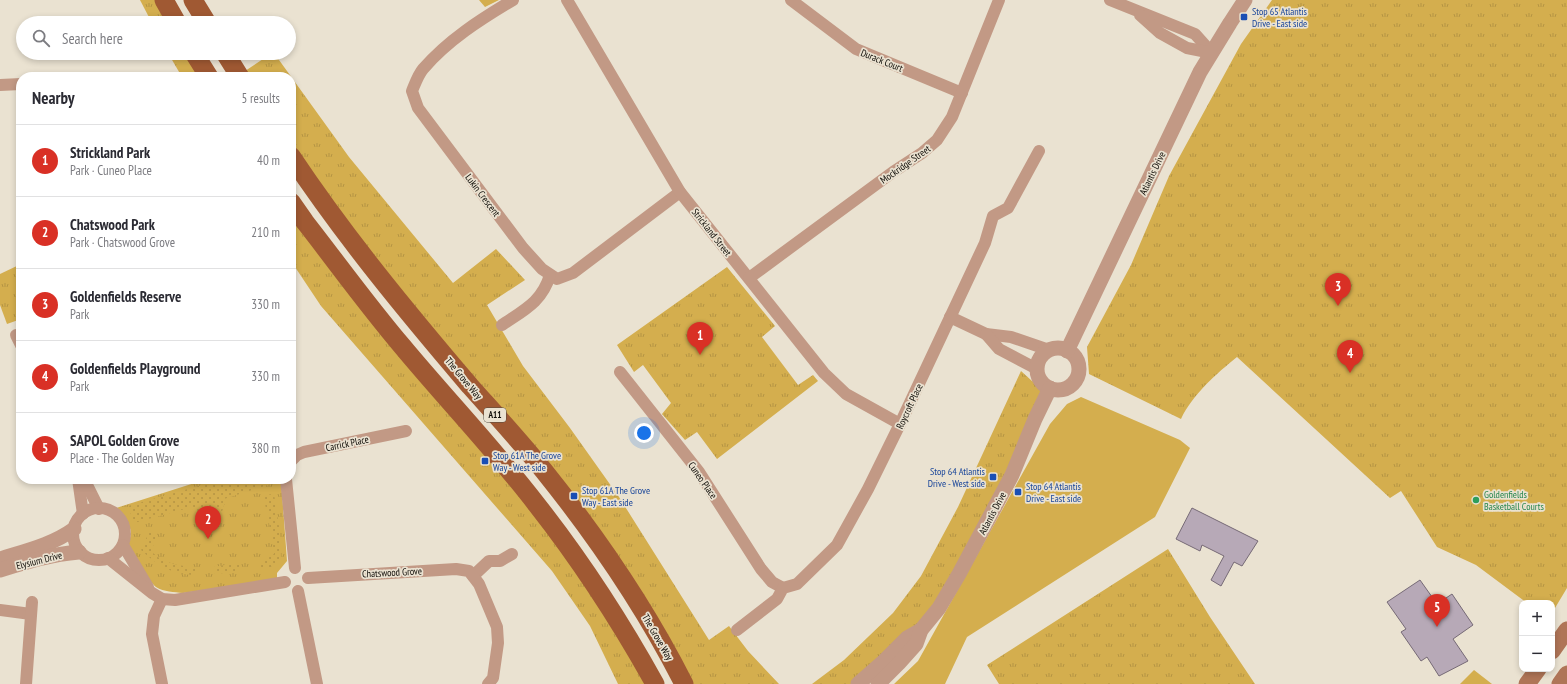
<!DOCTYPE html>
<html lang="en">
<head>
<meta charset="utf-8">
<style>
	:root { --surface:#fff; --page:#f7f7f7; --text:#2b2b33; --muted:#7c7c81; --line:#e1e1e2; --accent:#d93025 }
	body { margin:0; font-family:"PT Sans Narrow",sans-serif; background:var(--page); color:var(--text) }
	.controls { position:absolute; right:12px; bottom:12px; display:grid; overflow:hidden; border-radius:8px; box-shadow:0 2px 6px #0003 }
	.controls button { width:36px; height:36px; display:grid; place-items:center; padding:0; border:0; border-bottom:1px solid var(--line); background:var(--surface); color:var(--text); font:20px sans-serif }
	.you { position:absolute; left:644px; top:433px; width:14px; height:14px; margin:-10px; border:3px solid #fff; border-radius:50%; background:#1a73e8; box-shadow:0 0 0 6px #1a73e833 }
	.badge { display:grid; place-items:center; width:26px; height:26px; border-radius:50%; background:var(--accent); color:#fff; font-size:13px; font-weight:700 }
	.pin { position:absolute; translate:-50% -33px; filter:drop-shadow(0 1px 2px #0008) }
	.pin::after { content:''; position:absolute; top:21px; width:14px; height:12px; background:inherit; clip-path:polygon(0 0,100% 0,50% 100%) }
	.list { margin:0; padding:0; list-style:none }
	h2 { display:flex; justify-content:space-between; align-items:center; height:52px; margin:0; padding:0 16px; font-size:17px }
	h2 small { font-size:13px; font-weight:400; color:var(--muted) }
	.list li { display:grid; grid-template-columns:26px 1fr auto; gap:12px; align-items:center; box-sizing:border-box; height:72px; padding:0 16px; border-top:1px solid var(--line) }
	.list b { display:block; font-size:15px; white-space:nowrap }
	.list p { margin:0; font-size:13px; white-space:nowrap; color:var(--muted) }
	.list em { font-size:13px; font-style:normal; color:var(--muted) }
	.icon { flex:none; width:22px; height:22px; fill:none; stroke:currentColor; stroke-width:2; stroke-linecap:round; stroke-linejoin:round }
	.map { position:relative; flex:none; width:1567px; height:684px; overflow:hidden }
	.search { position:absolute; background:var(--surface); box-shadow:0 2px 6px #0003; left:16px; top:16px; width:280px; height:44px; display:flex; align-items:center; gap:10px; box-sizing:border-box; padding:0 14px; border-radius:22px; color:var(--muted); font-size:15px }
	.panel { position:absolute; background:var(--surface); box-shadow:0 2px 6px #0003; left:16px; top:72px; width:280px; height:412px; border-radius:16px }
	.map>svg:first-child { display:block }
	.grass { fill:#d4ae4e }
	.park { fill:url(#park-tufts) }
	.garden { fill:url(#garden-dots) }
	.building { fill:#b7a9b7; stroke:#766a76 }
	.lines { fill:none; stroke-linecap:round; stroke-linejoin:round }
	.minor { stroke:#c29985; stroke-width:12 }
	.tertiary { stroke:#c29985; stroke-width:15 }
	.secondary { stroke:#af7557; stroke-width:17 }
	.primary { stroke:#a05933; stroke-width:19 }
	.transit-dot { fill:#1a4fb4; stroke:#eae2d1; stroke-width:1.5 }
	.leisure-dot { fill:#2e9e5b; stroke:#eae2d1; stroke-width:1.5 }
	.labels { text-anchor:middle; stroke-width:3.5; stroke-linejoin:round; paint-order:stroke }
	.shield { fill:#eae2d1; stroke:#504c43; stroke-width:1 }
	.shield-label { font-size:9px; font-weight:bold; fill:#0e0b06 }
	.transit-label { font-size:10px; fill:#164399; stroke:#eae2d1; text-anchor:start }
	.street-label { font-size:10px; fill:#0e0b06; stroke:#eae2d1 }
	.leisure-label { font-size:10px; fill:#27864d; stroke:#eae2d1; text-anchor:start }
</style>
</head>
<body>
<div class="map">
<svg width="1567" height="684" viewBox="0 0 1567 684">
	<defs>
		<pattern id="park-tufts" width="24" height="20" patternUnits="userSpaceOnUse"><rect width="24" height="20" fill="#d4ae4e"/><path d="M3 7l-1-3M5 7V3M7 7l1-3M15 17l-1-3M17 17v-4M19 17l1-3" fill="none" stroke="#b59443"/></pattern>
		<pattern id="garden-dots" width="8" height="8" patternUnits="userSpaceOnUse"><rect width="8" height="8" fill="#d4ae4e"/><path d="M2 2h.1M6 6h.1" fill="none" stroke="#b59443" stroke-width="1.8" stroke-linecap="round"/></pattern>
	</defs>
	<rect width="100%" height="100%" fill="#eae2d1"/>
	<g class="grass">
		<polygon points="479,0 499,0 485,7"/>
		<polygon points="1081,397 1180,440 1190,448 1155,517 967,637 945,684 894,684 918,661 1050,424 1067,404"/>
		<polygon points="1474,670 1492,684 1460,684"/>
	</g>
	<g class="park">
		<polygon points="140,0 164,0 177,23 152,23"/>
		<path d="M1272 0H1567V588L1552 613V603H1527L1476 565 1437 547 1401 491 1390 498 1237 357C1216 374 1193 394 1181 419L1089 374 1087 347 1131 265 1169 176 1241 44Z"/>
		<polygon points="168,53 195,53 210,77 182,77"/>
		<polygon points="272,53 274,53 349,157 453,283 496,249 525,280 487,305 523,366 570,428 619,497 709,640 729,626 748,651 779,684 684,684 651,624 291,152 291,77 240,77 239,75"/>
		<polygon points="291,201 532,498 648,684 618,684 590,626 552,571 321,306 291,261"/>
		<polygon points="21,264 21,319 7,324 0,305 0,274"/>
		<polygon points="727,267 775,326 762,337 798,385 813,375 818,381 717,459 697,432 685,440 662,414 671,403 643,365 634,372 617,345"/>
		<polygon points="1021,371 1032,381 1050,388 959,574 868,684 812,684 844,660 893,613 921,576 958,507"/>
		<path d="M207 479H281L287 561 277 573V579L183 593C174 592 164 592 156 587 151 584 130 552 129 545 128 541 131 537 131 533 130 522 122 514 113 509Z"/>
		<polygon points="1168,549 1210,617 1255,684 999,684 987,665"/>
	</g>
	<g class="garden">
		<path d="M223 479H271V484L224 499C225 508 222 514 214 520 203 522 196 516 192 507L134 523 128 506Z"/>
		<polygon points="274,494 280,533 281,560 275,566 261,569 260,562 274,554 271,532 263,495"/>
		<path d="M150 530 158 534 151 551C163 564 179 565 196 568L195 575C170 574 159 566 141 550Z"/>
		<polygon points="240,562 241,571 215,574 214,567"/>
	</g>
	<g class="building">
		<polygon points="1192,508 1258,541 1242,566 1234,562 1221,586 1211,580 1224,556 1202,545 1200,551 1176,539"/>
		<polygon points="1420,580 1437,604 1452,594 1473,625 1453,639 1468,661 1439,676 1427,657 1421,661 1401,632 1406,629 1387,602"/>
	</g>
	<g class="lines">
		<g class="minor">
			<path d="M513 0C481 19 448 40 423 69 418 75 415 84 412 91L418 108 523 248 542 269 557 279 573 273 680 192"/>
			<polyline points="567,0 680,192 824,373 846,394 900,424"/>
			<polyline points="791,0 856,49 962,93"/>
			<polyline points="1110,0 1195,34 1212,53"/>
			<polyline points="1140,15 1160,33 1187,48 1212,53"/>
			<polyline points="0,85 21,84"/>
			<polyline points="749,278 893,172 922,153 937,140 952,117 999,0"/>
			<polyline points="950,317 986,334 1011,337 1049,350"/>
			<path d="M502 325C524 310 542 302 550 275"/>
			<polyline points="986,334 999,349 1037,369"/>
			<polyline points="16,335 21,345"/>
			<polyline points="620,372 699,472 761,569 772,582 783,588"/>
			<polyline points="291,461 297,455 304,452 406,431"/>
			<polyline points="78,479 83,514"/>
			<polyline points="84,479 99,509"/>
			<polyline points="286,479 295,568"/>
			<circle cx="99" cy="534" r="26"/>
			<polyline points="123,545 148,587"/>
			<polyline points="108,558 152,593 162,599 175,600 285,582"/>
			<polyline points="473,576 489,561 500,561 512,554"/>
			<polyline points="308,578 456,569 469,571 479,584 497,627 498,643 493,678 488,684"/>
			<polyline points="298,591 317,684"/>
			<polyline points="162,599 154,616 152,634 162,684"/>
			<polyline points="0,610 31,614"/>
			<polyline points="737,630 777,599 783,588 797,584 837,545 868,489 900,424 985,243 993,216 1008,208 1039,151"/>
			<polyline points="26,684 32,602"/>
		</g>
		<g class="tertiary">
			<circle cx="1058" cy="369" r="21"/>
			<polyline points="1067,351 1200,72 1230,23 1245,0"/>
			<path d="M0 559C25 551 52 545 74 529"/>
			<path d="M0 570C26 562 52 554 79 552"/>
			<polyline points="858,684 882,663 907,638 921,630"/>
			<polyline points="878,684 899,663 916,644 921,630 939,608 959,574 1012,475 1035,419 1050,388"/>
		</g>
		<g class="secondary">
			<polyline points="1552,651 1567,630"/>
			<polyline points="1527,684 1538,669"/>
			<polyline points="1560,684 1567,674"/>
		</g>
		<g class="primary">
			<polyline points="164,0 177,23"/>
			<polyline points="193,0 207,23"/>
			<polyline points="194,53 209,77"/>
			<polyline points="225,53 240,77"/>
			<path d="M291 156C345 237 407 312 470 386 495 414 521 442 544 471 597 537 646 609 684 684"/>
			<path d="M291 202 305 222C337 263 368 306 402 346 446 399 495 450 537 505 581 561 620 621 655 684"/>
		</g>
	</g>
	<g class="transit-dot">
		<rect x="1240" y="13" width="8" height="8" rx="2"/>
		<rect x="481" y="457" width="8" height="8" rx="2"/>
		<rect x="989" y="473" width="8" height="8" rx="2"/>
		<rect x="1014" y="488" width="8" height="8" rx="2"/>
		<rect x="570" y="492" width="8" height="8" rx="2"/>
	</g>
	<circle class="leisure-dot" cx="1476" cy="500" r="4"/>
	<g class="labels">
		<rect class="shield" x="484" y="408" width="22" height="14" rx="3"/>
		<g class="shield-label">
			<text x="495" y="418">A11</text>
		</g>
		<g class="transit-label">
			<text x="1252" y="15">Stop 65 Atlantis<tspan x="1252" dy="12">Drive - East side</tspan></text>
			<text x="493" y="459">Stop 61A The Grove<tspan x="493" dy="12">Way - West side</tspan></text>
			<text x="985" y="475" text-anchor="end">Stop 64 Atlantis<tspan x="985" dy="12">Drive - West side</tspan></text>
			<text x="1026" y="490">Stop 64 Atlantis<tspan x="1026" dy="12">Drive - East side</tspan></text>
			<text x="582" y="494">Stop 61A The Grove<tspan x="582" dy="12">Way - East side</tspan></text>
		</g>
		<g class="street-label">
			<text transform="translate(882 60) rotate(22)" y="4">Durack Court</text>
			<text transform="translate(905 164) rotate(-35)" y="4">Mockridge Street</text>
			<text transform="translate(1152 173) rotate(-64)" y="4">Atlantis Drive</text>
			<text transform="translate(483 195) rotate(53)" y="4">Lukin Crescent</text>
			<text transform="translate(712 232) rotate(52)" y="4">Strickland Street</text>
			<text transform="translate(464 378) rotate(50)" y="4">The Grove Way</text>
			<text transform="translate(909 406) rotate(-65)" y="4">Roycroft Place</text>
			<text transform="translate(347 443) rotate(-12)" y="4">Carrick Place</text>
			<text transform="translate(703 480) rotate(55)" y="4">Cuneo Place</text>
			<text transform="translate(992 513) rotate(-62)" y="4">Atlantis Drive</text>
			<text transform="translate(39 560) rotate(-14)" y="4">Elysium Drive</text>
			<text transform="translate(392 572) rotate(-3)" y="4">Chatswood Grove</text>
			<text transform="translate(658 637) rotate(60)" y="4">The Grove Way</text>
		</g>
		<g class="leisure-label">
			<text x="1484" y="498">Goldenfields<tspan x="1484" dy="12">Basketball Courts</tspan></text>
		</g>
	</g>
</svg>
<div class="controls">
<button>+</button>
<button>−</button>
</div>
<div class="you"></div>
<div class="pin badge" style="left:700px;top:355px">1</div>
<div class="pin badge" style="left:208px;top:539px">2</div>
<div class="pin badge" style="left:1338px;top:306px">3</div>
<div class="pin badge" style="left:1350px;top:373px">4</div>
<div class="pin badge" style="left:1437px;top:627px">5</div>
<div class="search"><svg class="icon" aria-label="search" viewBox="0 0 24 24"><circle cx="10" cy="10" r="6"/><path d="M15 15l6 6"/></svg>Search here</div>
<section class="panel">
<h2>Nearby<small>5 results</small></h2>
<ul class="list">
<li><span class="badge">1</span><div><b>Strickland Park</b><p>Park · Cuneo Place</p></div><em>40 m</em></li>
<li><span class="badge">2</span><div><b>Chatswood Park</b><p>Park · Chatswood Grove</p></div><em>210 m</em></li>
<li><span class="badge">3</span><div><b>Goldenfields Reserve</b><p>Park</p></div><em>330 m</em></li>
<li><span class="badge">4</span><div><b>Goldenfields Playground</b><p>Park</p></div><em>330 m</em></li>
<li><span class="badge">5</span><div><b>SAPOL Golden Grove</b><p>Place · The Golden Way</p></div><em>380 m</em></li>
</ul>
</section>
</div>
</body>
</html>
